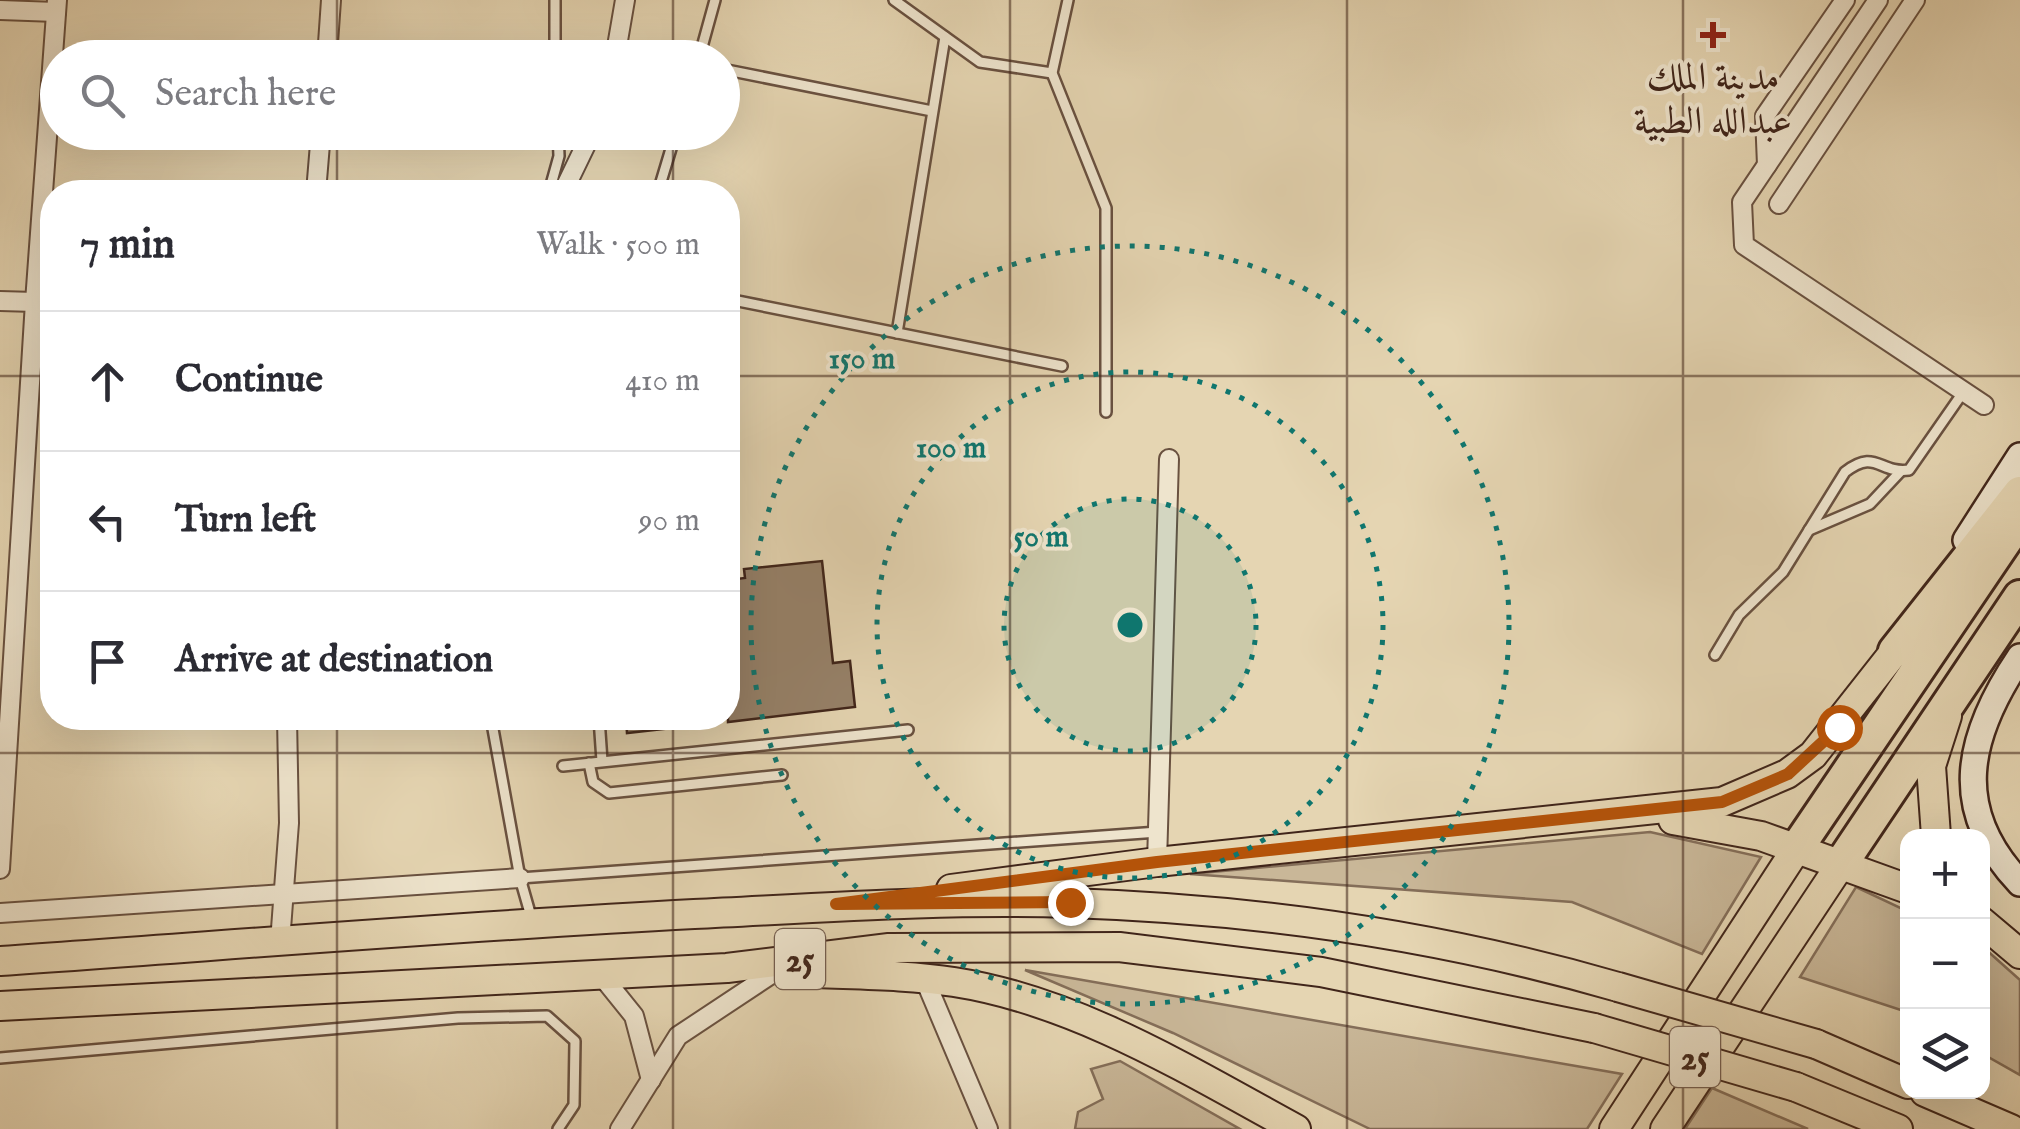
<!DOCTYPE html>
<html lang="en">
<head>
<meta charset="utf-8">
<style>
	:root { --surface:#fff; --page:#f7f7f7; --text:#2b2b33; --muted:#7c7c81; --line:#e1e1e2 }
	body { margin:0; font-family:"IM FELL English",Amiri,serif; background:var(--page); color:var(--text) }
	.controls { position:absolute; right:30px; bottom:30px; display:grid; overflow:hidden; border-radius:20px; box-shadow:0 10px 40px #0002 }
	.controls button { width:90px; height:90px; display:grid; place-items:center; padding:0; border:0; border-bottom:2px solid var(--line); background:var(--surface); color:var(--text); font:50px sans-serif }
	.stop { position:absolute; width:30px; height:30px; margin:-22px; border:8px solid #b45309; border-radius:50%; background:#fff }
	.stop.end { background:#b45309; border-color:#fff; box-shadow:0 2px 10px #0008 }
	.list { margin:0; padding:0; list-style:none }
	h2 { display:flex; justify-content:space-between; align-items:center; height:130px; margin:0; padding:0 40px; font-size:42px }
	h2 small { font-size:32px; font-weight:400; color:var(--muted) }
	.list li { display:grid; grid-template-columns:65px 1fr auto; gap:30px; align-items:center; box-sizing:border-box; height:140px; padding:0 40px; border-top:2px solid var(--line) }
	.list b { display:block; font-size:38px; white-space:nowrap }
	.list em { font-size:32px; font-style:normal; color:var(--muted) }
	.icon { flex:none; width:55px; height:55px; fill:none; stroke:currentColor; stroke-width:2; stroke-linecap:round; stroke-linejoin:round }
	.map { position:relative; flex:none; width:2020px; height:1129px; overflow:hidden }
	.search { position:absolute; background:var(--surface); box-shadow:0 10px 40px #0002; left:40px; top:40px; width:700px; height:110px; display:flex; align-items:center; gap:25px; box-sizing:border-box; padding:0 35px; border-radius:55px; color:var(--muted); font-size:38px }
	.panel { position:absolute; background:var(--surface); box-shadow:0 10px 40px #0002; left:40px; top:180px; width:700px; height:550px; border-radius:40px }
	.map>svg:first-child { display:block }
	.green { fill:#c9b798; stroke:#846e59; stroke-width:2.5 }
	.building { fill:#968169; stroke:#40251a; stroke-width:2.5 }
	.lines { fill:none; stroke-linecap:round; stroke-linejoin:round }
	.lane-casing { stroke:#695140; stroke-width:14 }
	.street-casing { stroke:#695140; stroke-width:22 }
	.secondary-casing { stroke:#40251a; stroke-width:30 }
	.primary-casing { stroke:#40251a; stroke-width:32 }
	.highway-casing { stroke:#40251a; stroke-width:38 }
	.lane { stroke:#eee4cd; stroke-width:9 }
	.street { stroke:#eee4cd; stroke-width:18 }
	.secondary { stroke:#eee4cd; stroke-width:25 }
	.primary { stroke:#e5d5b2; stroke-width:28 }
	.highway { stroke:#e5d5b2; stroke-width:32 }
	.primary-bridge-casing { stroke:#40251a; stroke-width:32; stroke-linecap:butt }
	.primary-bridge { stroke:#e5d5b2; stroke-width:28 }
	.route { stroke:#b45309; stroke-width:12 }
	.grid { fill:none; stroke:#40251a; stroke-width:2.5; stroke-opacity:0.55 }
	.ring { fill:none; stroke:#0f766e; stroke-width:5; stroke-dasharray:5 10 }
	.poi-dot { fill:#8f2418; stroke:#eee4cd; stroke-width:4 }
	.labels { text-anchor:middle; stroke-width:8; stroke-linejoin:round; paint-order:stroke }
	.shield { fill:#eee4cd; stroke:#745e50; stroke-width:2.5 }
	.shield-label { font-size:35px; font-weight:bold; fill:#40251a }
	.poi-label { font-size:38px; fill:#40251a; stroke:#eee4cd }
	.centre { fill:#0f766e; stroke:#eee4cd; stroke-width:5 }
	.ring-label { font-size:30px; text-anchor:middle; font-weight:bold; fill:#0f766e; stroke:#eee4cd; stroke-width:8; stroke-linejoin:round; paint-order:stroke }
</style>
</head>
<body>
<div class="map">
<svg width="2020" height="1129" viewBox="0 0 2020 1129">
	<rect width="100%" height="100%" fill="#e5d5b2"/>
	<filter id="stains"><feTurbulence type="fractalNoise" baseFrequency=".002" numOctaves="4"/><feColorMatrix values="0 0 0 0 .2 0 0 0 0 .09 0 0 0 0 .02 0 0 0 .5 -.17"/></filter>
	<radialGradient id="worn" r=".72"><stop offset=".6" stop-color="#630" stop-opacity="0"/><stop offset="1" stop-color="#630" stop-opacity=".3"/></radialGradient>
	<g class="green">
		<polygon points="1650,832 1761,857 1702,954 1572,902 1190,874"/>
		<polygon points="1856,887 1907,911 1907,1012 1800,977"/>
		<polygon points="1983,947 2020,980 2020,1075 1983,1054"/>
		<polygon points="1025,970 1622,1074 1587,1129 1370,1129 1173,1033"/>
		<polygon points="1120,1061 1240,1129 1075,1129 1078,1112 1103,1099 1091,1069"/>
		<polygon points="1712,1088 1808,1129 1685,1129"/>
	</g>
	<g class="building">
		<polygon points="822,561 833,663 850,661 855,707 728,722 728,580 745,578 744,569"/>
		<polygon points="626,718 682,718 682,727 627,733"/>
	</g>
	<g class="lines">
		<g class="lane-casing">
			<g id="lane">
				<polyline points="894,0 980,62 1052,73"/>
				<polyline points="1068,0 1052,73 1106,208 1106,412"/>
				<polyline points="555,58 555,0"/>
				<polyline points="699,58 715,0"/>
				<polyline points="722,69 932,111"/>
				<polyline points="549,192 559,156 558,132"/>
				<polyline points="658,192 676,132"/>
				<polyline points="728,299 1062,366"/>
				<polyline points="897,333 945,37"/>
				<polyline points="1809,530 1870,504 1901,471"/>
				<path d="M1715 655 1739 615 1783 572 1845 472C1876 448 1879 474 1909 470L1964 391"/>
				<polyline points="491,718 520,878 532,920"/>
				<polyline points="599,718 602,761"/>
				<polyline points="589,763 593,782 609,793 782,775"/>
				<polyline points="563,766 908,730"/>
				<polyline points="520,878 1158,832"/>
				<polyline points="0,1058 458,1018 547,1016 575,1041 574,1105 558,1129"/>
			</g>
		</g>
		<g class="street-casing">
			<g id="street">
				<polyline points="1878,0 1742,202 1744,245 1984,405"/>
				<polyline points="0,10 56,12"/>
				<polyline points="327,58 331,0"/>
				<polyline points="615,58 625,0"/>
				<polyline points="1767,165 1765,116 1845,0"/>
				<polyline points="316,192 321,132"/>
				<polyline points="563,192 592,132"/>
				<polyline points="1779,204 1915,0"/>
				<polyline points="0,301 35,302 0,869"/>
				<polyline points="35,302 57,0"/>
				<polyline points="1157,862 1169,459"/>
				<polyline points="0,913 520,878"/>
				<polyline points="280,942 289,823 287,718"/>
				<polyline points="601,975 634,1016 651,1080"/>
				<polyline points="925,980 988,1129"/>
				<polyline points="620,1129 678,1036 776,971"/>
			</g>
		</g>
		<g class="secondary-casing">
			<g id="secondary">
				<polyline points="1966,540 2020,456"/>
				<path d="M2020 657C1967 736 1949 809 2020 883"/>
			</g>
		</g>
		<g class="primary-casing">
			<g id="primary">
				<polyline points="1673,820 1761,836 1908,889"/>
				<polyline points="1936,836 1931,766 1947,716"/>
				<polyline points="951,889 1157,862 1722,802 1787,774 1813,755 1895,651"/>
				<polyline points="1982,922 2020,954"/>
				<path d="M0 961C231 945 462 926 694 914 819 908 944 899 1070 903 1254 909 1442 936 1618 987"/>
				<path d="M794 972C846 975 902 974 954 982 1077 1001 1189 1071 1296 1129"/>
				<polyline points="0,1006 727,968 889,948 1119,947 1321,972 1594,1028"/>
				<polyline points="1816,1044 1908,1084"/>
				<polyline points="1796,1087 1898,1129"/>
				<polyline points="1925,1092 2011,1129"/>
				<polyline points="1614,1129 1797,848"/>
				<polyline points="1665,1129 1841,864"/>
			</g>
		</g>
		<g class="highway-casing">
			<g id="highway">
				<polyline points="1895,651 2020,493"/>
				<polyline points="1797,848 2020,519"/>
				<polyline points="1841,864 2020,597"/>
			</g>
		</g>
		<use href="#lane" class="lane"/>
		<use href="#street" class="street"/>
		<use href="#secondary" class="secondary"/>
		<use href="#primary" class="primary"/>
		<use href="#highway" class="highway"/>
		<g class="primary-bridge-casing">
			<g id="primary-bridge">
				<polyline points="1618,987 1816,1044"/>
				<polyline points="1594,1028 1796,1087"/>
			</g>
		</g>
		<use href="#primary-bridge" class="primary-bridge"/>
	</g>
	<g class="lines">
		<polyline class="route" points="1070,902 836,904 1157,862 1722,802 1788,774 1839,727"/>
	</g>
	<path class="grid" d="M337 0V58M673 0V58M1010 0V1129M1347 0V1129M1683 0V1129M337 132V192M673 132V192M0 376H52M728 376H2020M337 718V1129M673 718V1129M0 753H2020"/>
	<circle cx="1130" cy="625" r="126" fill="#0f766e" fill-opacity=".12"/>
	<g class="ring">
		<circle cx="1130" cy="625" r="126"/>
		<circle cx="1130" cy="625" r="253"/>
		<circle cx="1130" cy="625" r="379"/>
	</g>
	<path class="poi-dot" d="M1708 20h10v10h10v10h-10v10h-10v-10h-10v-10h10z"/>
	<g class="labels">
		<g class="shield">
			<rect x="775" y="929" width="50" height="60" rx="8"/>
			<rect x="1670" y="1027" width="50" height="60" rx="8"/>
		</g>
		<g class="shield-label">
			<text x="800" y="971">25</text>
			<text x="1695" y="1069">25</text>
		</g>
		<g class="poi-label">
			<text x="1713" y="89">مدينة الملك<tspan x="1713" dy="44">عبدالله الطبية</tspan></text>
		</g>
	</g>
	<circle cx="1130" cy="625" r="15" class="centre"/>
	<g class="ring-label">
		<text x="862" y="368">150 m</text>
		<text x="951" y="457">100 m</text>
		<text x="1041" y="546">50 m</text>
	</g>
	<rect width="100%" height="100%" filter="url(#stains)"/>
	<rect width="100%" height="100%" fill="url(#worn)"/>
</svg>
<div class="controls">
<button>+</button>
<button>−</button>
<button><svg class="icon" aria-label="layers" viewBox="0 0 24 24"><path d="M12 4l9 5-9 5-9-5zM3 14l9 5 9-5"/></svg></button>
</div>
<div class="stop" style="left:1839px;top:727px"></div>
<div class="stop end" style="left:1070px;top:902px"></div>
<div class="search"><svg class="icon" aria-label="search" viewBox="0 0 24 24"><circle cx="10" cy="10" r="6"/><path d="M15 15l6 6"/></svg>Search here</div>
<section class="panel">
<h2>7 min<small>Walk · 500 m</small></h2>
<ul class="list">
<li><svg class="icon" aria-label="ahead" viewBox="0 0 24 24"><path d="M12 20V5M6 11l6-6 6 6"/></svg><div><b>Continue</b></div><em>410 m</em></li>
<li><svg class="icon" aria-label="left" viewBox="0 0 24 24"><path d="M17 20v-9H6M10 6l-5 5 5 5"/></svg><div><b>Turn left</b></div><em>90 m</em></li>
<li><svg class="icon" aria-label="arrive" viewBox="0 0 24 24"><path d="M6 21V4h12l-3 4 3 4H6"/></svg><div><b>Arrive at destination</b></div></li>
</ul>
</section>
</div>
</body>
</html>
